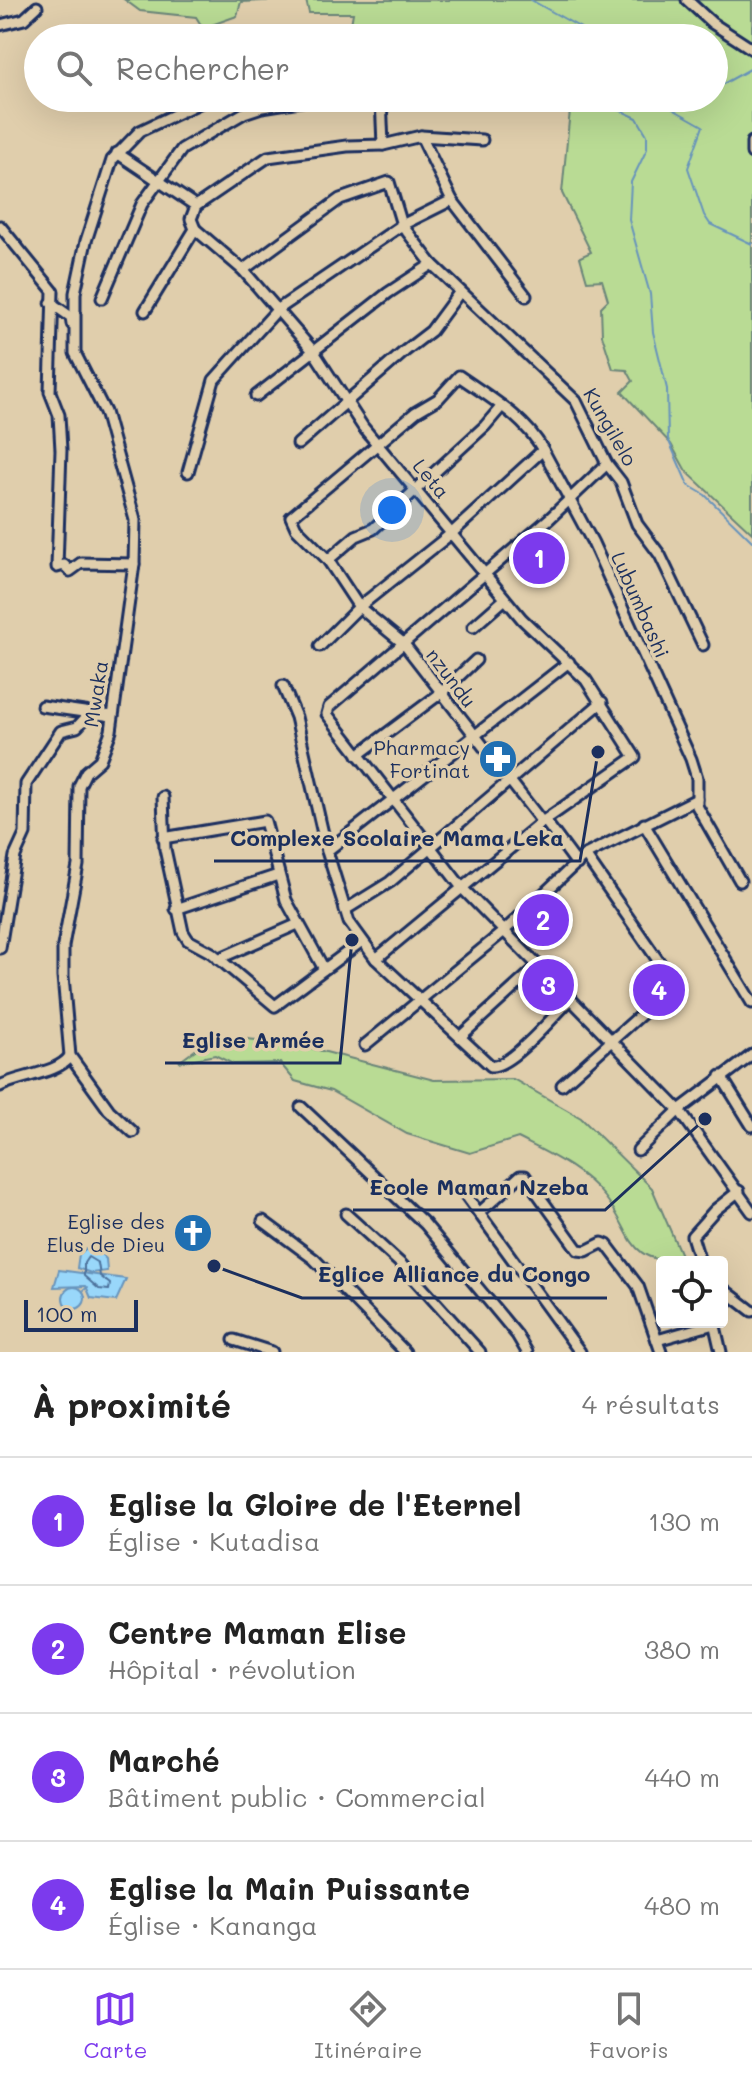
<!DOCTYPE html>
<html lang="fr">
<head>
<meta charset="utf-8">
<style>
	:root { --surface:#fff; --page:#f2f2f2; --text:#222; --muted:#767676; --line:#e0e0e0; --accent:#7c3aed }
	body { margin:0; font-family:Mali,sans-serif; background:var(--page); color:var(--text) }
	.controls { position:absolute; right:24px; bottom:24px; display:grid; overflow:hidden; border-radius:8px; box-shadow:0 8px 32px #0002 }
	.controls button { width:72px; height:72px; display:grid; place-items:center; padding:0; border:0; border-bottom:2px solid var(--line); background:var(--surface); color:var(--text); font:40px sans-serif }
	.scale { position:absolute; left:24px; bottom:20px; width:114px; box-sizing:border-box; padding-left:8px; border:4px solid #1b2f5e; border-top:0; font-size:22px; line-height:28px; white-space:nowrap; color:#1b2f5e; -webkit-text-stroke:6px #e0ceac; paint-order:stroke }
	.you { position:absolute; left:392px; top:510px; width:28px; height:28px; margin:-20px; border:6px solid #fff; border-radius:50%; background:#1a73e8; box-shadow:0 0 0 12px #1a73e833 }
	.badge { display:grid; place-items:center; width:52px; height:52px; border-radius:50%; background:var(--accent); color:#fff; font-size:26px; font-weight:700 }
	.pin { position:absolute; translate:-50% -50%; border:4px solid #fff; box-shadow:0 2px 8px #0006 }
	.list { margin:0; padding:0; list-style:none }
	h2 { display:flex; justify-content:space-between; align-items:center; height:104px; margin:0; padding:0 32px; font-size:34px }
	h2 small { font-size:26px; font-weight:400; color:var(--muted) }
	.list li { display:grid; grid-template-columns:52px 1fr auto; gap:24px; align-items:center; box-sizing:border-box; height:128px; padding:0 32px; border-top:2px solid var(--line) }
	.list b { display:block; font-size:30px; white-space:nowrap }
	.list p { margin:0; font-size:26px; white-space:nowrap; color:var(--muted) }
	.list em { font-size:26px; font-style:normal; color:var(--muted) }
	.icon { flex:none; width:44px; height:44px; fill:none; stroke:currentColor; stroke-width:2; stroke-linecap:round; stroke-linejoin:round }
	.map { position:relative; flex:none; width:752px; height:1352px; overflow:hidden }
	.search { position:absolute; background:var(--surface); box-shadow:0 8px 32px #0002; left:24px; right:24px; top:24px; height:88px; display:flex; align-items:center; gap:20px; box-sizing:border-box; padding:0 28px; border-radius:44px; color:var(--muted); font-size:30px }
	.sheet { height:616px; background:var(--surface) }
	nav { display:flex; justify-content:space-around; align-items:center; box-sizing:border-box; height:112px; border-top:2px solid var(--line); background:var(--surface); font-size:22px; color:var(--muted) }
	nav a { display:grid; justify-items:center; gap:4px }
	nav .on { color:var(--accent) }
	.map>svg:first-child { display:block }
	.green { fill:#b9db94; stroke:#6a8579; stroke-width:2 }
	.water { fill:#99d7fa; stroke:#6794bc; stroke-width:2 }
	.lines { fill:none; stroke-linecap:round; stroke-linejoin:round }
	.shore { stroke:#4d729c; stroke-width:2 }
	.stream { stroke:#6794bc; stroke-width:2 }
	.minor-casing { stroke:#1b2f5e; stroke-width:15 }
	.minor { stroke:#e0ceac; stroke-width:9 }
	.labels { text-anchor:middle; stroke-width:7; stroke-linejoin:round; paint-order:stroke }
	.street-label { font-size:20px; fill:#1b2f5e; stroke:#e0ceac }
	.poi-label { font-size:20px; fill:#1b2f5e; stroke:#e0ceac; text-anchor:end }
	.leader { fill:none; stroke:#1b2f5e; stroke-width:3 }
	.callout-dot { fill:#1b2f5e; stroke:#e0ceac; stroke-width:3 }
	.callout-label { font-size:22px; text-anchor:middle; font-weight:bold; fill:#1b2f5e; stroke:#e0ceac; stroke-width:7; stroke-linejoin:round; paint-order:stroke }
</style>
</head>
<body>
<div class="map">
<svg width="752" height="1352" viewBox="0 0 752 1352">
	<rect width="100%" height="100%" fill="#e0ceac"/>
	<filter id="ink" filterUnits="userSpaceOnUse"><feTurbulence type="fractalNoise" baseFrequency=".0125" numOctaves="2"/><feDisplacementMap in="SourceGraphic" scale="16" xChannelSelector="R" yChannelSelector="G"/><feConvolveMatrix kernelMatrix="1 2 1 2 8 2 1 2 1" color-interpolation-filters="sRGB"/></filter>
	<g filter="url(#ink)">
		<g class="green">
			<polygon points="125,0 286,0 241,2 237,16 203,28 196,17 140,11"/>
			<polygon points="306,0 752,0 752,533 686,471 671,444 622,392 633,381 627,370 613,369 602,335 601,307 608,300 602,280 587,281 580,257 591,252 562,193 570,110 547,101 714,98 714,38 437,38 432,33 406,29 405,38 377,38 351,24 353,13 309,13"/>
			<path d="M214 1036 291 1043 434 1080 513 1079 581 1118 652 1188 684 1262C624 1262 635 1235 605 1197 583 1169 549 1154 518 1138L470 1153 407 1134 331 1091 295 1081 280 1063 233 1064 215 1055 179 1062Z"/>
		</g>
		<g class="water">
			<polygon points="86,1249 97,1250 106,1259 107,1271 91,1273 77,1268 79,1254"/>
			<polygon points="59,1270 126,1279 116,1301 91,1298 86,1286 54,1287"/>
			<circle cx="74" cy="1298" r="11"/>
		</g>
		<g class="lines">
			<polygon class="shore" points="88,1257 98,1263 100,1276 110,1284 109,1290 99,1289 84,1276 84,1263"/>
			<g class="stream">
				<polyline points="531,0 581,28 584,38"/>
				<polyline points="714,89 752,68"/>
				<polyline points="609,98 613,107 637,118 647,135 647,149 631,182 629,220 650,294 653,332 667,389 668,439 688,485 705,495 752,541"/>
				<polyline points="653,98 703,126 688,168 704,215 710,224 752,244"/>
				<polyline points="84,1290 88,1287"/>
			</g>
			<g class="minor-casing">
				<g id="minor">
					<polyline points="687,0 712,23 752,49"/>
					<polyline points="0,25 24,19 37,7"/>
					<polyline points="381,98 383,145"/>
					<polyline points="421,136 452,200 526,296"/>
					<polyline points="752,142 752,153"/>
					<polyline points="117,153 196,206"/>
					<polyline points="0,226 53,291 50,392 59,415 61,450 57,567 64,565 70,571 81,563 134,564"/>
					<polyline points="195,229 243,270 314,352 363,427 522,619 586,680 635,757 542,822 376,959"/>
					<polyline points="243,270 340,199 389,182 402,225 432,264 576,401 607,464 621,482 637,524 660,555 703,645"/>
					<polyline points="102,298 142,204 182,149 244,113 262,107 313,99 381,102"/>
					<polyline points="51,303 71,317 72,324"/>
					<polyline points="145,311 195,229 191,219 196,206 268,157 347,146 383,145 421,136 482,140"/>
					<polyline points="256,396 388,293 432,264"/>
					<polyline points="298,444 405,351 431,331 459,293"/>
					<polyline points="607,464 549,519 329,707 327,714 463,889 679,1110 752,1212"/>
					<polyline points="188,472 214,380 277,310 402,225 452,200"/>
					<polyline points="328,560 356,536 373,529 485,426 502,406"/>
					<polyline points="473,627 505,599"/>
					<polyline points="320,646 359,607 452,533 543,450"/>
					<path d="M283 686 296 717 327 851 349 922 376 959 491 1066C510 1068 556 1014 571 998"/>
					<polyline points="42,706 112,716"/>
					<polyline points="358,755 441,693 476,660"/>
					<polyline points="163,797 165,849 183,932 188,940 212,953 275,1006 362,941"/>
					<polyline points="644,824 752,1003"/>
					<polyline points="163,838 265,821 286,900 324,969"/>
					<polyline points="327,851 569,662"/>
					<path d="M577 864 546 822H542L404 644 359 607 328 560 296 528 291 517 416 412 438 399 459 376C489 397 525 417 543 450L593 543 691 759 697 778V806L740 881"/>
					<polyline points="176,909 278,875"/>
					<polyline points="345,910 390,882 602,702"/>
					<polyline points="0,948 15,856 25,834 26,784 61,731 77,727 90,713"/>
					<polyline points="218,959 298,924"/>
					<polyline points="460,1037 539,965"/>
					<polyline points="365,1045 503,932 585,855 697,799"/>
					<polyline points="721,1076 752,1126"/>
					<polyline points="562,1085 671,988 664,969 585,855"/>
					<path d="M0 1086C21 1075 58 1074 70 1056"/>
					<polyline points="301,1107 425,1224 517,1335 527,1352"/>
					<polyline points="133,1132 109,1110 70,1056 63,976 63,946 78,865 79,786 86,772 100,760 111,731 134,564 135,520 105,412 75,353 75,293 86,241 112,160 140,131 210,98"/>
					<polyline points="638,1150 679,1110 752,1055"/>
					<polyline points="465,1194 580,1352"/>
					<polyline points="479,1213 520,1176 525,1176 578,1250 586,1251 602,1243 607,1245 638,1286 661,1352"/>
					<polyline points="346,1214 401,1264 480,1352"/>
					<polyline points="263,1221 314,1259 405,1352"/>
					<polyline points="700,1262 692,1236 715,1210 739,1191"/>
					<polyline points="722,1288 752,1311"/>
					<polyline points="714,1322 721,1352"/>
					<polyline points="234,1340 272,1352"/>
					<polyline points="657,1340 714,1324"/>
				</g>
			</g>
			<use href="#minor" class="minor"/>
		</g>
	</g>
	<defs>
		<g id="pharmacy-disc" transform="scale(2)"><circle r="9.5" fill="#1f6fb2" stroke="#e0ceac"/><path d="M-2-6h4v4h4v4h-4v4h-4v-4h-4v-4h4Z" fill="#fff"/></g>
		<g id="church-disc" transform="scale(2)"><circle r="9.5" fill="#1f6fb2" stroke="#e0ceac"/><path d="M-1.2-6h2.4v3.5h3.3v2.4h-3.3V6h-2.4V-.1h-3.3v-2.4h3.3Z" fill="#fff"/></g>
	</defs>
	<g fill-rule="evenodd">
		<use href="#pharmacy-disc" x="498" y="759"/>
		<use href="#church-disc" x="193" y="1233"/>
	</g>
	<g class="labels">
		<g class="street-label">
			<text transform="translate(610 427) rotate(60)" y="7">Kungilelo</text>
			<text transform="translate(431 479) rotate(50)" y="7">Leta</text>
			<text transform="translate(640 605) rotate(66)" y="7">Lubumbashi</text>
			<text transform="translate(451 678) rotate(53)" y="7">nzundu</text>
			<text transform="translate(96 694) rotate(-81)" y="7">Mwaka</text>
		</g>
		<g class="poi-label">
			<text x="470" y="755">Pharmacy<tspan x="470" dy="23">Fortinat</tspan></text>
			<text x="165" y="1229">Eglise des<tspan x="165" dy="23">Elus de Dieu</tspan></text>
		</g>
	</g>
	<path class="leader" d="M598 752L580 861H214M352 940L340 1063H165M705 1119L605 1210H353M214 1266L302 1298H607"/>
	<g class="callout-dot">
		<circle cx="598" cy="752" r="8"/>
		<circle cx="352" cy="940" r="8"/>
		<circle cx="705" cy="1119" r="8"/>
		<circle cx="214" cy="1266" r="8"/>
	</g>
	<g class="callout-label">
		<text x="397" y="846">Complexe Scolaire Mama Leka</text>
		<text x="253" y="1048">Eglise Armée</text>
		<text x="479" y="1195">Ecole Maman Nzeba</text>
		<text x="454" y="1282">Eglice Alliance du Congo</text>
	</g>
</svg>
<div class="controls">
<button><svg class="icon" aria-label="locate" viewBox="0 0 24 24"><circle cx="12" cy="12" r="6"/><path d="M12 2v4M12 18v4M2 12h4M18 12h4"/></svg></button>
</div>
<div class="scale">100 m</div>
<div class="you"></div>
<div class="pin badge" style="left:539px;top:558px">1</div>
<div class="pin badge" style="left:543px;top:920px">2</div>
<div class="pin badge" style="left:548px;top:985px">3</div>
<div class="pin badge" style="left:659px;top:990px">4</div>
<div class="search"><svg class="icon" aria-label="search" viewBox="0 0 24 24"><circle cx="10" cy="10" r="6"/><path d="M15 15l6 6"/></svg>Rechercher</div>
</div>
<section class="sheet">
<h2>À proximité<small>4 résultats</small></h2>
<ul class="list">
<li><span class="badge">1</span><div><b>Eglise la Gloire de l'Eternel</b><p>Église · Kutadisa</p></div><em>130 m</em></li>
<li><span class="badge">2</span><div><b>Centre Maman Elise</b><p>Hôpital · révolution</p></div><em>380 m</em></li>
<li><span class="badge">3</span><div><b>Marché</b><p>Bâtiment public · Commercial</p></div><em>440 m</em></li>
<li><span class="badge">4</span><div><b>Eglise la Main Puissante</b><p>Église · Kananga</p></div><em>480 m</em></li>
</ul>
</section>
<nav>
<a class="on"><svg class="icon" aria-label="map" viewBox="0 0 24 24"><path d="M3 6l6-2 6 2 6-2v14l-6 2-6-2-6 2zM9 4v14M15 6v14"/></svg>Carte</a>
<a><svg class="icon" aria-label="directions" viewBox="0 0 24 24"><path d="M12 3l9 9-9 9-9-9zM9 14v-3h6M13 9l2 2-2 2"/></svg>Itinéraire</a>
<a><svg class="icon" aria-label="saved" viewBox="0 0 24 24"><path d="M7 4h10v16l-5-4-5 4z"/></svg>Favoris</a>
</nav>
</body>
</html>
